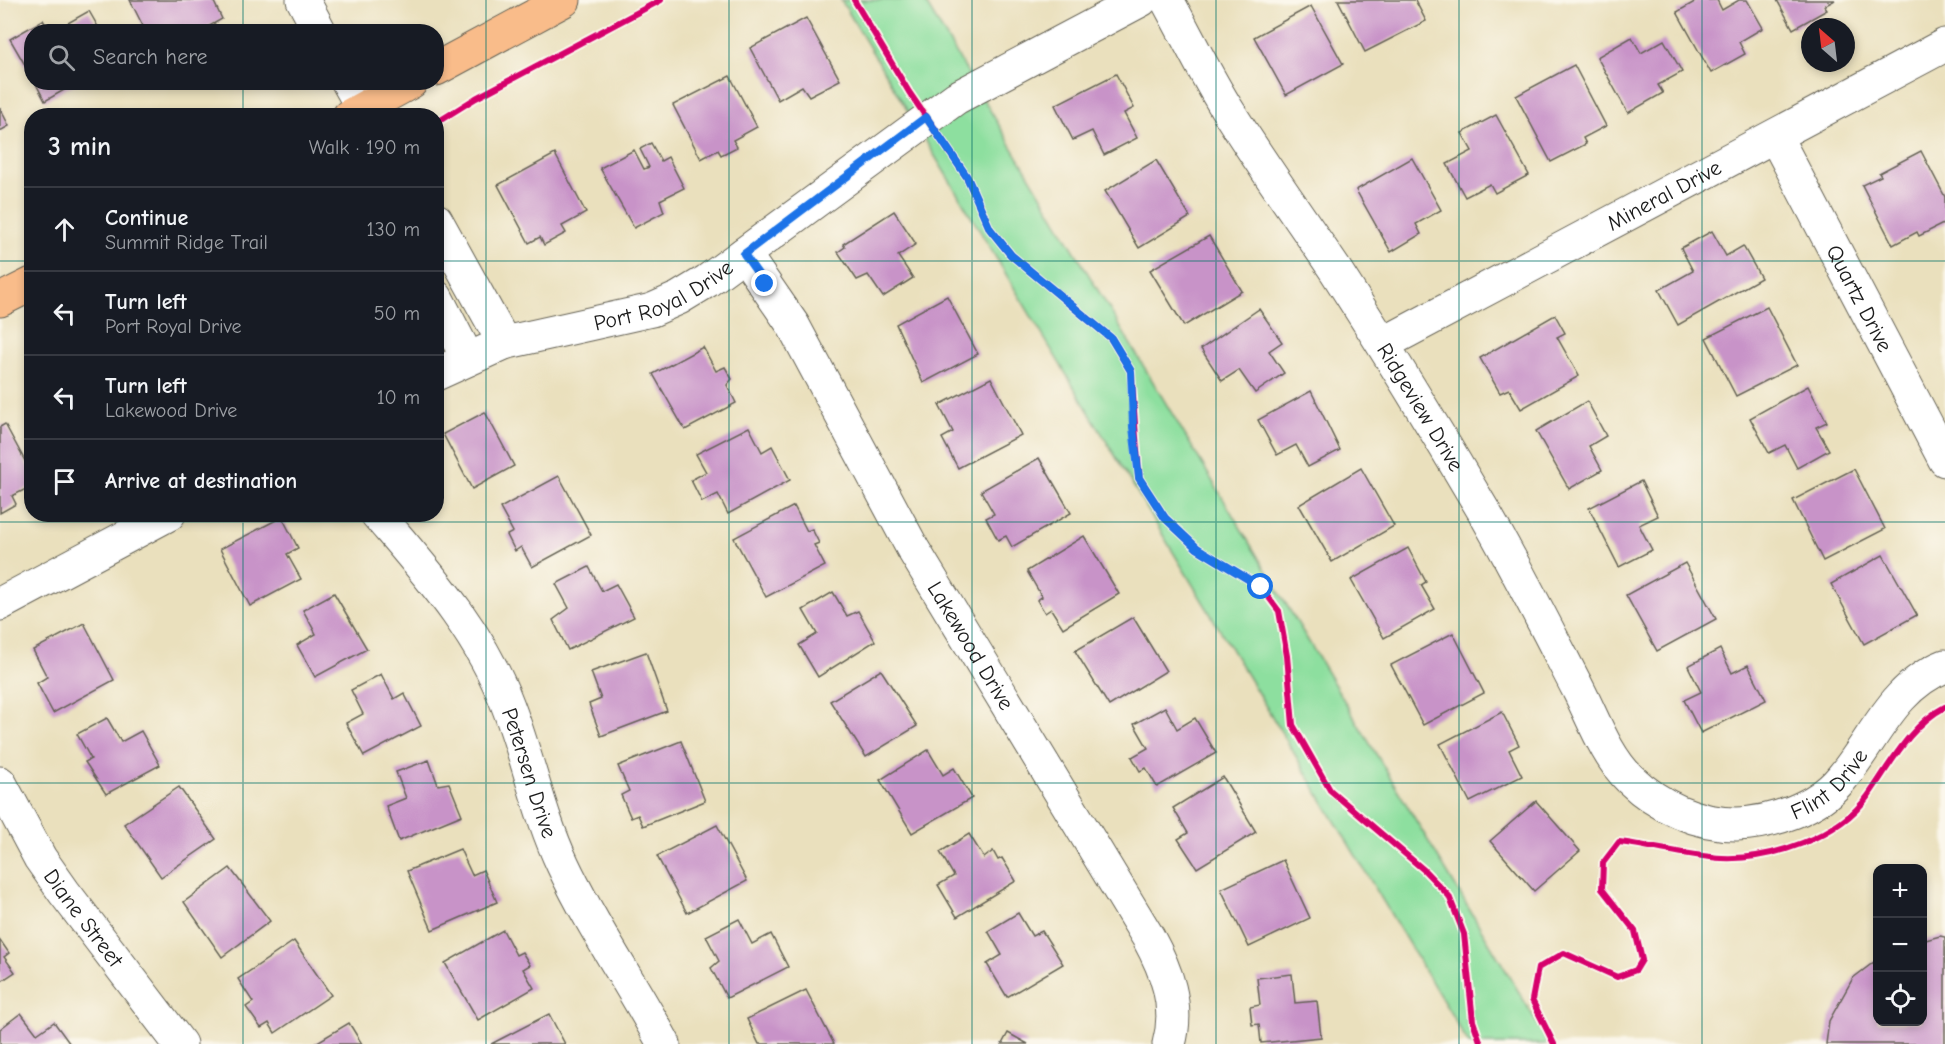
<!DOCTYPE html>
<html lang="en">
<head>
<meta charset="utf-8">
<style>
	:root { --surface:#171b24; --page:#242831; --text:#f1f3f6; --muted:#9ea1a6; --line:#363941 }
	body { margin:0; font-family:"Comic Neue",sans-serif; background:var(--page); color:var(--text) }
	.controls { position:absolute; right:18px; bottom:18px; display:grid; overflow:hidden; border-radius:12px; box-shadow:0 3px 9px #0003 }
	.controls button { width:54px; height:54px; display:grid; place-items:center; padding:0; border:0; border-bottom:2px solid var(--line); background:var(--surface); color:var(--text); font:30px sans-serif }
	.compass { position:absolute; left:1801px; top:18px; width:54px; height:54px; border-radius:50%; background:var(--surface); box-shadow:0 3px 9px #0003; rotate:332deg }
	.stop { position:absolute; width:18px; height:18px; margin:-14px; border:4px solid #1a73e8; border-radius:50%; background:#fff }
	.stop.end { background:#1a73e8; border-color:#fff; box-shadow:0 2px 6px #0008 }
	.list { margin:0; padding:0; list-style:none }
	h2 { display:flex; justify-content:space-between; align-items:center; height:78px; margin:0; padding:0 24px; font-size:26px }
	h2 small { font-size:20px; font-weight:400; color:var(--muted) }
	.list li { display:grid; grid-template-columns:39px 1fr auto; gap:18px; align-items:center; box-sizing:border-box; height:84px; padding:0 24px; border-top:2px solid var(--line) }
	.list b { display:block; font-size:22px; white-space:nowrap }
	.list p { margin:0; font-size:20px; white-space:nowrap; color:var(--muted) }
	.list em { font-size:20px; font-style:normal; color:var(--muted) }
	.icon { flex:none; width:33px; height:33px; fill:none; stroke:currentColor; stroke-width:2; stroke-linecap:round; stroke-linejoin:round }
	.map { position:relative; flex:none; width:1945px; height:1044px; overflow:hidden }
	.search { position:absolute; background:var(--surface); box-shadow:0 3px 9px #0003; left:24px; top:24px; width:420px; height:66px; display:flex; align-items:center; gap:15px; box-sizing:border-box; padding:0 21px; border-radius:24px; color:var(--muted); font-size:22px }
	.panel { position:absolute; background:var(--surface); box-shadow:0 3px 9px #0003; left:24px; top:108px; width:420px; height:414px; border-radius:24px }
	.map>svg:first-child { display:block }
	.green { fill:#8ddf9f; stroke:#547e5e; stroke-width:1.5 }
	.building { fill:#c893c8 }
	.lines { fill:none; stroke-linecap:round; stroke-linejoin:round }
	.minor-casing { stroke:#646154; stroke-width:35 }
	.major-casing { stroke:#646154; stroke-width:35 }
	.minor { stroke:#fff; stroke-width:33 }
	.major { stroke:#f9bc8a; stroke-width:33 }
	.cycleway-casing { stroke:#fbf7ec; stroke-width:10 }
	.cycleway { stroke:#d6006c; stroke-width:6 }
	.route { stroke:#1a73e8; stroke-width:8 }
	.grid { fill:none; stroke:#0f766e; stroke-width:1.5; stroke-opacity:0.55 }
	.labels { text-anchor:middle; stroke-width:6; stroke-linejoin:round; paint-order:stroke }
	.street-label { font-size:22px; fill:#1c1c1c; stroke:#fbf7ec }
</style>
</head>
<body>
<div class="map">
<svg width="1945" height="1044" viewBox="0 0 1945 1044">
	<rect width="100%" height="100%" fill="#fbf7ec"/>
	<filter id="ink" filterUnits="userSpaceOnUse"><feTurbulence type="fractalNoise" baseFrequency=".0167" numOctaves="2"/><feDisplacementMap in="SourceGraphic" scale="12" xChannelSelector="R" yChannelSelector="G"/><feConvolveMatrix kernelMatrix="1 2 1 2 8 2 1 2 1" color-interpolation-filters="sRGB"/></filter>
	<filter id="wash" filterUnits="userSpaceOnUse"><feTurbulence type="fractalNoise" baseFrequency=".008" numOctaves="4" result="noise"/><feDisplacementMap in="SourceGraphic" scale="24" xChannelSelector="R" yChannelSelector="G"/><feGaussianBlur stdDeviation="1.35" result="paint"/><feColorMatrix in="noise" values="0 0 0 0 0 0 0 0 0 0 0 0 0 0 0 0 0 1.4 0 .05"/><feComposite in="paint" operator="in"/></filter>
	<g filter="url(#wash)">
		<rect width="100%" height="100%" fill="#eae0bd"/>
		<polygon class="green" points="841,0 924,0 1550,1044 1469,1044"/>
		<g id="blocks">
			<g class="building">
				<polygon points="130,0 213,0 222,19 199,32 146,32"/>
				<polygon points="1338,0 1415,0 1426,21 1365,52"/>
				<polygon points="1698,0 1717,0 1722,10 1739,0 1747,0 1763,28 1739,42 1745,54 1711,73 1677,12"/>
				<polygon points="1777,0 1835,0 1824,6 1827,10 1793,29"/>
				<polygon points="1311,6 1343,64 1286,95 1254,37"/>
				<polygon points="89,11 101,32 52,32"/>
				<polygon points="806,18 840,80 809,96 802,86 778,100 750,48"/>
				<polygon points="43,20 50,32 32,32 32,77 10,39"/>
				<polygon points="1632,37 1641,53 1664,40 1682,72 1658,85 1663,93 1628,113 1597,57"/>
				<polygon points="1574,65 1606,126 1583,138 1586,144 1551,162 1516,96"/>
				<polygon points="1116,74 1134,108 1124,113 1137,138 1104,155 1092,131 1073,140 1055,105"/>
				<polygon points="730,76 757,127 733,140 737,147 721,155 718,150 701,159 673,105"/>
				<polygon points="35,82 78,82 45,101"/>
				<polygon points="0,108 9,126 0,131"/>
				<polygon points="1496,115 1529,175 1495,193 1490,184 1465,197 1447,164 1472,151 1462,133"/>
				<polygon points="651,143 661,161 668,157 684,188 660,200 664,212 634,228 600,168 634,150 644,169 649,167 640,149"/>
				<polygon points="1921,151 1945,197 1945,223 1919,236 1917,232 1893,245 1862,185 1881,176 1879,173"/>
				<polygon points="555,154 586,213 562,226 566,233 544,245 540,237 529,243 498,185"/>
				<polygon points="1412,158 1441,210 1416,224 1421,234 1391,252 1356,190"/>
				<polygon points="1156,160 1190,217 1139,248 1105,191"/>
				<polygon points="894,211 916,244 898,256 913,278 883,297 868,275 857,280 838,252 845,247 843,244"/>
				<polygon points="1712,231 1726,256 1743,246 1761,278 1678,325 1659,290 1693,271 1681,248"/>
				<polygon points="1209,236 1242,291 1184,326 1150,270"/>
				<polygon points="947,296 978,354 923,383 896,324"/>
				<polygon points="1767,307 1797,365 1736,396 1706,338"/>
				<polygon points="1259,309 1282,342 1269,351 1284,373 1255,393 1239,370 1222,381 1201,349"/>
				<polygon points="1555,315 1565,333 1557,337 1579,376 1521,409 1509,389 1500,393 1480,358"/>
				<polygon points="703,347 716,371 725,367 732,379 727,385 736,403 685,430 653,374"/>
				<polygon points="991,378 1021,435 958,468 942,438 953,432 939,405"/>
				<polygon points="1808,386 1827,422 1816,427 1829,450 1797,468 1785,445 1769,453 1750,418"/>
				<polygon points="1311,391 1340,450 1308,467 1296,445 1277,455 1258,420"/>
				<polygon points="1587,401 1606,436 1589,446 1602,470 1569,489 1536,431"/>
				<polygon points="485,412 514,466 472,489 443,434"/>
				<polygon points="5,424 32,474 32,486 12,496 16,504 0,513 0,427"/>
				<polygon points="749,427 762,452 772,446 790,480 728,514 718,494 702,502 691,480 706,472 696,454"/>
				<polygon points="1039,458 1071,513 1012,547 1006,536 998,540 986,518 994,514 981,491"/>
				<polygon points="1361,468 1394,526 1332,562 1299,505"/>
				<polygon points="1854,469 1885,529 1823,561 1793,500"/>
				<polygon points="559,476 591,535 532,567 521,547 515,551 507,535 513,532 500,508"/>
				<polygon points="1641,481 1658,516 1639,525 1652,550 1619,567 1589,508"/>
				<polygon points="794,506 807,531 812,529 819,543 814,545 825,566 766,597 734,538"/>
				<polygon points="282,517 298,548 287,554 301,579 250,606 220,549"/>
				<polygon points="1084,536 1119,594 1063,628 1051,609 1045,613 1037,600 1042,597 1027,571"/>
				<polygon points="1408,548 1426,582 1421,585 1435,609 1384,638 1351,580"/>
				<polygon points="1883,555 1917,615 1864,644 1831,584"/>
				<polygon points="1685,563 1716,619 1657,651 1626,595"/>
				<polygon points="589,567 602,591 616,584 634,617 568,650 553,620 569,608 556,584"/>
				<polygon points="833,592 847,616 858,611 875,641 818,677 799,645 817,634 803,610"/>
				<polygon points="334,593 367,649 315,677 297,645 316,634 303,610"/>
				<polygon points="1133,617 1166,671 1109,706 1075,651"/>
				<polygon points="84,623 114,680 53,713 37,683 47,677 33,650"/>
				<polygon points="1453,633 1484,693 1423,725 1391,665"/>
				<polygon points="1720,649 1732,673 1748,665 1766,700 1701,733 1684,700 1701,692 1688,666"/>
				<polygon points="646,652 667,711 601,736 589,704 601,699 591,672"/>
				<polygon points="881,670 917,726 866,757 830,701"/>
				<polygon points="381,674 394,699 404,693 421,726 364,756 346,723 363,714 351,690"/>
				<polygon points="1165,707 1177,729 1195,718 1216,753 1157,787 1146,768 1140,771 1132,757 1148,748 1134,724"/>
				<polygon points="1502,712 1519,745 1509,750 1522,776 1470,802 1440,744"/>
				<polygon points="107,718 121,742 141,731 160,765 106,794 85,762 91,759 77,734"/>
				<polygon points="681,741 705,801 643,826 638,815 631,818 621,795 629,791 618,766"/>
				<polygon points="928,750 943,775 954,768 972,798 912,833 880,780"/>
				<polygon points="429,760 438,785 449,783 462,815 399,841 386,806 406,798 396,772"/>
				<polygon points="1223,777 1256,832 1197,868 1178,839 1188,833 1173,808"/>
				<polygon points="179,787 216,839 161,877 124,824"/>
				<polygon points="1536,801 1580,851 1534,891 1490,841"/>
				<polygon points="717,825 747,881 687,913 657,856"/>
				<polygon points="969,834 984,858 993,851 998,860 1002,858 1016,881 957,917 938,885 954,876 940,852"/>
				<polygon points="460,849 472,875 483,870 497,902 432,930 407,871"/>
				<polygon points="1283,860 1310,918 1249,947 1221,889"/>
				<polygon points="230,868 270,921 222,957 184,902"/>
				<polygon points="1018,913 1032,936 1042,931 1063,964 1007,997 987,964 1002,955 988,931"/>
				<polygon points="739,919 752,944 771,934 788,967 727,998 711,968 719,961 706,936"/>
				<polygon points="503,930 516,955 522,952 530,965 523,969 534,988 478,1020 445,963"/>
				<polygon points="1940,936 1945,937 1945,1044 1826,1044 1829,1021 1853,978 1878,959 1878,1022 1922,1022 1922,941"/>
				<polygon points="0,940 9,953 4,957 15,972 0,982"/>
				<polygon points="294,941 331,995 275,1033 269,1023 261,1028 246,1007 253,1002 238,979"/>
				<polygon points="1292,974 1295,1003 1317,1001 1321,1037 1261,1043 1259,1024 1252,1025 1250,1007 1260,1005 1257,978"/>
				<polygon points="806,990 834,1044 759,1044 747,1019"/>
				<polygon points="21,1013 37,1034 54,1022 70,1044 0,1044 0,1029"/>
				<polygon points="549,1014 565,1044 491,1044"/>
				<polygon points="349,1023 362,1044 314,1044"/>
				<polygon points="1008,1033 1028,1044 1002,1044"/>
			</g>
		</g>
	</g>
	<g filter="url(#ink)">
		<use href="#blocks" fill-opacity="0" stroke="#646154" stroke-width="1.5"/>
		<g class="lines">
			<g class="minor-casing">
				<g id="minor">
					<polyline points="303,0 320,32"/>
					<path id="s1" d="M1167 0C1188 38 1207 78 1230 114 1264 168 1301 219 1336 271 1387 350 1436 430 1483 510 1517 569 1547 629 1578 689 1593 718 1606 756 1630 779 1658 806 1697 824 1736 824 1772 823 1817 808 1841 779 1875 739 1892 687 1945 666"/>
					<polyline points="348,82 367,116"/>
					<path id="s2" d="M1775 136 1945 460"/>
					<polyline points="436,220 504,343"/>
					<path id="s3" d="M744 254 793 325 913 549 1148 937C1166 970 1180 1005 1169 1044"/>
					<polyline points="436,297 468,359"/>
					<path id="s4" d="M1383 344 1945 45"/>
					<path id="s5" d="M436 374 504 343 652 310 679 298 707 281 956 98 1141 0"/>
					<path id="s6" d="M377 514C428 574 480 631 508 706 528 758 539 814 563 865 592 927 632 984 664 1044"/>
					<polyline points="0,604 169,514"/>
					<path id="s7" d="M0 783 40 858 64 892 180 1044"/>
				</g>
			</g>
			<g class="major-casing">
				<g id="major">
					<polyline points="436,69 564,0"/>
					<polyline points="349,116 411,82"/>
					<polyline points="0,300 32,284"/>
				</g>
			</g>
			<use href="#minor" class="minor"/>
			<use href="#major" class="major"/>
			<g class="cycleway-casing">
				<g id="cycleway">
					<polyline points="854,0 909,92 967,177 990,229 1011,255 1111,338 1131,371 1139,478 1165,518 1197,548 1261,587 1279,611 1287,656 1293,725 1330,790 1424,870 1449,896 1464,934 1473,1021 1481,1044"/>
					<polyline points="436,123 476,98 661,0"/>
					<path d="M1554 1044 1532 1000 1538 968 1564 953 1617 977 1636 970 1642 960 1635 931 1602 889 1603 863 1619 842C1652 846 1689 856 1722 858 1771 860 1839 837 1868 796 1890 765 1910 725 1945 707"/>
				</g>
			</g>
			<use href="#cycleway" class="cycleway"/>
		</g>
	</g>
	<g class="lines" filter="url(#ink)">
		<polyline class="route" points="765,284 744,254 926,117 967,177 990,229 1011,255 1111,338 1131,371 1133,427 1139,478 1165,518 1197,548 1261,587"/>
	</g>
	<path class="grid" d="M243 0V32M486 0V1044M729 0V1044M972 0V1044M1216 0V1044M1459 0V1044M1702 0V1044M243 82V116M0 261H32M436 261H1945M243 514V1044M0 522H1945M0 783H1945"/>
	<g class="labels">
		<g class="street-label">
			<text dy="8" stroke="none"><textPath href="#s4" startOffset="318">Mineral Drive</textPath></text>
			<text dy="8" stroke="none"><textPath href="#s5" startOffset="242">Port Royal Drive</textPath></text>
			<text dy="8" stroke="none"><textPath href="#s2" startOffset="183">Quartz Drive</textPath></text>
			<text dy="8" stroke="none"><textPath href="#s1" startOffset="480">Ridgeview Drive</textPath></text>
			<text dy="8" stroke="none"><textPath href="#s3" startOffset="453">Lakewood Drive</textPath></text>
			<text dy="8" stroke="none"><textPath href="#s6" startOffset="304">Petersen Drive</textPath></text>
			<text dy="8" stroke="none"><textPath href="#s1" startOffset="1130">Flint Drive</textPath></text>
			<text dy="8" stroke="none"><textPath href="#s7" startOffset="159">Diane Street</textPath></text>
		</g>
	</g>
</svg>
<div class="controls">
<button>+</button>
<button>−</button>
<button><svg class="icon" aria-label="locate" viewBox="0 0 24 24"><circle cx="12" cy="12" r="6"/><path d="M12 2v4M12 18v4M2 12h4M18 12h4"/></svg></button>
</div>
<svg class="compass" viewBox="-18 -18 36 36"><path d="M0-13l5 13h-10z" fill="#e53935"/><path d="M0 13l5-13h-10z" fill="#9ea1a6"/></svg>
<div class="stop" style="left:1261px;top:587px"></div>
<div class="stop end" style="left:765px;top:284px"></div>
<div class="search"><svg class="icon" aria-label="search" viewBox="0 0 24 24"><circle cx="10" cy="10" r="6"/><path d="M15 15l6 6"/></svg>Search here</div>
<section class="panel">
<h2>3 min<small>Walk · 190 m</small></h2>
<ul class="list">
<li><svg class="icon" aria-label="ahead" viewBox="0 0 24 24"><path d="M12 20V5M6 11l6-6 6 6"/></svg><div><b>Continue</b><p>Summit Ridge Trail</p></div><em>130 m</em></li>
<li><svg class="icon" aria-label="left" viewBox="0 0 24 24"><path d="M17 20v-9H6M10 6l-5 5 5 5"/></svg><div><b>Turn left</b><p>Port Royal Drive</p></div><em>50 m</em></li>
<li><svg class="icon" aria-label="left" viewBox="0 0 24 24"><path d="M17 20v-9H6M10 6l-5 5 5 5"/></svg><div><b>Turn left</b><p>Lakewood Drive</p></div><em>10 m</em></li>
<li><svg class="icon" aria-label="arrive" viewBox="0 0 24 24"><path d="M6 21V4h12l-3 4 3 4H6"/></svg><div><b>Arrive at destination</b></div></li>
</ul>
</section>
</div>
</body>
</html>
